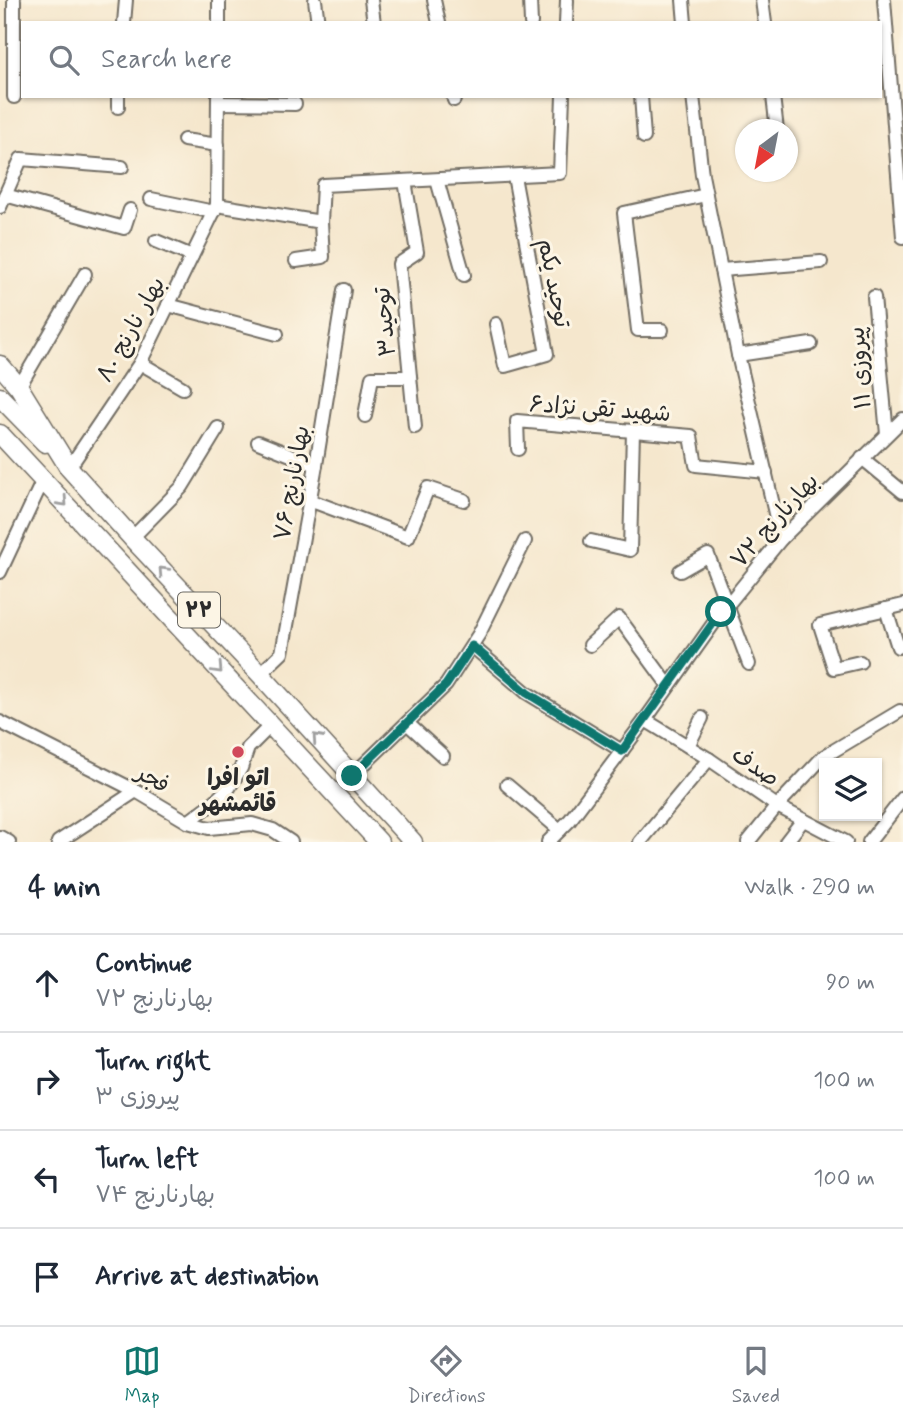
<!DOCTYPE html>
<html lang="en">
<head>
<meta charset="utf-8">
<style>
	:root { --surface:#fff; --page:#f2f2f3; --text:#1f2937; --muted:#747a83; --line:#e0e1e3; --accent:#0f766e }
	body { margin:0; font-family:Mynerve,"Playpen Sans Arabic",sans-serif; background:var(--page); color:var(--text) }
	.controls { position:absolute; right:21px; bottom:21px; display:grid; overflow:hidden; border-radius:0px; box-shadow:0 2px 5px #0004 }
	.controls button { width:63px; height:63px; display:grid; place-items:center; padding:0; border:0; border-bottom:2px solid var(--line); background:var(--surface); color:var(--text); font:35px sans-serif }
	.compass { position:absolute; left:735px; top:119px; width:63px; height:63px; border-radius:50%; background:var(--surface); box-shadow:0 2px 5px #0004; rotate:212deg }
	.stop { position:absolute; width:21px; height:21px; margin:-16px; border:5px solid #0f766e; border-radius:50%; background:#fff }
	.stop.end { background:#0f766e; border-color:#fff; box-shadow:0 2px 7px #0008 }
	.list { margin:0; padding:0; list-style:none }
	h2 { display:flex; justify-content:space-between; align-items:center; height:91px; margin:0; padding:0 28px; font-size:30px }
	h2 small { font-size:23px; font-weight:400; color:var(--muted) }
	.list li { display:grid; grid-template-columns:46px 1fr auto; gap:21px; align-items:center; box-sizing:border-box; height:98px; padding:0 28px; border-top:2px solid var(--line) }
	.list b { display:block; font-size:26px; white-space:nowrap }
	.list p { margin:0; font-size:23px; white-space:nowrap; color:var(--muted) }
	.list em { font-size:23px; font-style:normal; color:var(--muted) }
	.icon { flex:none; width:38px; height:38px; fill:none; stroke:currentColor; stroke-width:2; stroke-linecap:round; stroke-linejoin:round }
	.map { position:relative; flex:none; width:903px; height:842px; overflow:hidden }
	.search { position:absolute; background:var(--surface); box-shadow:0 2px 5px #0004; left:21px; right:21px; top:21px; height:77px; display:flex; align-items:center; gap:18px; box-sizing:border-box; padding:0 24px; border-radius:0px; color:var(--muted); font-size:26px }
	.sheet { height:483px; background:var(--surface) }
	nav { display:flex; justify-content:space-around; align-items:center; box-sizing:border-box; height:98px; border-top:2px solid var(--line); background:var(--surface); font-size:19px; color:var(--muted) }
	nav a { display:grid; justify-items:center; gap:4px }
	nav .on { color:var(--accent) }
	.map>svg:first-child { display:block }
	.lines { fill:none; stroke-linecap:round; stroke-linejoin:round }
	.minor-casing { stroke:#726d64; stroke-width:16 }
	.highway-casing { stroke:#726d64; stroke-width:21 }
	.minor { stroke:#fff; stroke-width:12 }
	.highway { stroke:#fff; stroke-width:18 }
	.oneway { stroke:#a0a0a0 }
	.route { stroke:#0f766e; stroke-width:9 }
	.poi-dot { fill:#d1495b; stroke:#fcf5e5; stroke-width:2.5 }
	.labels { text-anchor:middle; stroke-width:6; stroke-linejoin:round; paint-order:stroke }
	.shield { fill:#fcf5e5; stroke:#6a6863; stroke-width:2 }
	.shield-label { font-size:21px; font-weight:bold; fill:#2b2b2b }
	.street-label { font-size:23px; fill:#2b2b2b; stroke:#fcf5e5 }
	.poi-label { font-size:23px; font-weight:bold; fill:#2b2b2b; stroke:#fcf5e5 }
</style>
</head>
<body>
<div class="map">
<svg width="903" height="842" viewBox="0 0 903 842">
	<rect width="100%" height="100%" fill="#fcf5e5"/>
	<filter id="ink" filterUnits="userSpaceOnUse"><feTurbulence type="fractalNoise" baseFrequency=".0143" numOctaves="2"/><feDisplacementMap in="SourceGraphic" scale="14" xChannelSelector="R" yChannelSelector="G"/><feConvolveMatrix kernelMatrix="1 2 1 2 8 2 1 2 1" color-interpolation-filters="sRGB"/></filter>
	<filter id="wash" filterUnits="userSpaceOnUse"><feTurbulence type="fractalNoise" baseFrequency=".00686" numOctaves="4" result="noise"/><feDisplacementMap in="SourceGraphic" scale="28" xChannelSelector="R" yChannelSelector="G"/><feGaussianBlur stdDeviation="1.57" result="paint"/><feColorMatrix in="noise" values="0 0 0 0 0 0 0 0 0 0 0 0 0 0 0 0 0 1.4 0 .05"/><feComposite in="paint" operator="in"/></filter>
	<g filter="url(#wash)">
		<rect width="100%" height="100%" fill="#f5e7cd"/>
	</g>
	<g filter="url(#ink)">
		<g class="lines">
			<g class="minor-casing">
				<g id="minor">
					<polyline points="14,0 14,97"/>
					<polyline points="315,0 318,23"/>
					<polyline points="371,0 374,23"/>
					<polyline points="434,0 439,23"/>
					<polyline points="530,0 531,23"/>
					<polyline points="683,0 685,23"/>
					<polyline points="762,0 765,23"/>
					<polyline points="884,0 903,237"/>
					<polyline points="124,23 126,0"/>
					<polyline points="219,23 219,0"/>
					<polyline points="566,23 567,0"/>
					<polyline points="453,96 454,100"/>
					<polyline points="641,96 644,137"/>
					<polyline points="693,96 702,175 738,355 781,539"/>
					<polyline points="773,96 777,130"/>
					<polyline points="218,103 295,104"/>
					<polyline points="118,107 118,96"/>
					<polyline points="184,140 218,145"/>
					<polyline points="437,180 464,275"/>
					<polyline points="405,181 417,252 399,264 415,427"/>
					<polyline points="5,195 124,228 130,210"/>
					<polyline points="151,199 214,212"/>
					<polyline points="217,205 321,222 323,185 560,173 563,96"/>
					<polyline points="0,207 21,159 122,167"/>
					<polyline points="156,241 192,256"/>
					<polyline points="296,261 323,257 321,222"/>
					<polyline points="721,270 821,262"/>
					<polyline points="874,297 887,434"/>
					<polyline points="168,305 277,334"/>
					<polyline points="496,324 505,366 547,354 514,176"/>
					<polyline points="662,330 638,330 624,213 706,195"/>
					<polyline points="738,355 811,344"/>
					<polyline points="140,363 183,388"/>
					<polyline points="19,387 85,274"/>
					<polyline points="365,416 372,377 410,377"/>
					<polyline points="258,442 316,465"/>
					<polyline points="518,449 517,421 691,436 696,465 766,472"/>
					<polyline points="862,458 903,492"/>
					<polyline points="69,468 140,363 217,205 218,96"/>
					<polyline points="309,500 408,537 428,488 464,500"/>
					<polyline points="132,538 182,487 218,428"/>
					<polyline points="591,541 630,550 633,431"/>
					<polyline points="680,571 708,555 749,664"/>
					<polyline points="0,572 43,480"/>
					<polyline points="886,609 898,647"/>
					<polyline points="590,645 619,618 669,686"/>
					<polyline points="472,646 527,693 622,751"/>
					<polyline points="860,662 834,668 820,625 903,605"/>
					<polyline points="260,674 282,653 316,465 344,290"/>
					<polyline points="645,720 709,759 777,806 846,842"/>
					<polyline points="0,722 136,791 188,822 209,828 252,824 273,830 291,842"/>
					<polyline points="407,723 443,756"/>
					<polyline points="688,746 702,718"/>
					<polyline points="352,776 446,685 479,634 525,541"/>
					<polyline points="507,785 560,830"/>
					<polyline points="188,822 213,803 229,788 241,768 248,748 270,726"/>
					<polyline points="0,837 9,842"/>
					<polyline points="58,842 136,791"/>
					<polyline points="548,842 570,820 645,720 721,613 781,539 903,419"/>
					<polyline points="640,842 709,759"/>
					<polyline points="748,842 777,806 823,757 900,711"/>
					<polyline points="786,842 803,820"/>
					<polyline points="869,842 903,798"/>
				</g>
			</g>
			<g class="highway-casing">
				<g id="highway">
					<polyline points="0,365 19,387 69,468 132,538 260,674 413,842"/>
					<polyline points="0,397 45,443"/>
					<polyline points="0,434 379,842"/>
				</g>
			</g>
			<use href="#minor" class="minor"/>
			<use href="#highway" class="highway"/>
		</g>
		<defs><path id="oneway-chevron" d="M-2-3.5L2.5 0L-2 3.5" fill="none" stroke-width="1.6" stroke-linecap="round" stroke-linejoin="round" transform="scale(1.75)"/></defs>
		<g class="oneway">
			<use href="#oneway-chevron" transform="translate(63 502) rotate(47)"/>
			<use href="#oneway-chevron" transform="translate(163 571) rotate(-133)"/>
			<use href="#oneway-chevron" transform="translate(218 669) rotate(47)"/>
			<use href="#oneway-chevron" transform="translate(317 738) rotate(-132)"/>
		</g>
	</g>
	<g class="lines" filter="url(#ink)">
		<polyline class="route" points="352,776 446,685 472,646 527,693 622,751 721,612"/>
	</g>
	<circle class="poi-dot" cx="238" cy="752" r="7"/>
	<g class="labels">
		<rect class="shield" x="178" y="592.5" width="42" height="35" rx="5"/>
		<g class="shield-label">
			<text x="199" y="617">۲۲</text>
		</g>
		<g class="street-label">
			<text transform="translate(555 283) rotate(79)" y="8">توحید یکم</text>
			<text transform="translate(384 322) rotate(-95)" y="8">توحید۳</text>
			<text transform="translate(130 329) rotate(-61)" y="8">بهار نارنج ۸۰</text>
			<text transform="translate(859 368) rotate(-95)" y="8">پیروزی ۱۱</text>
			<text transform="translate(600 408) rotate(4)" y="8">شهید تقی نژاد۶</text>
			<text transform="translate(291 483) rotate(-80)" y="8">بهارنارنج ۷۶</text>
			<text transform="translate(774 520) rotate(-48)" y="8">بهارنارنج ۷۲</text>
			<text transform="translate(756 766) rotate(35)" y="8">صدف</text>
			<text transform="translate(153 778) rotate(29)" y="8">فجر</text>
		</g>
		<g class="poi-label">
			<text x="238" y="785">اتو افرا<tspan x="238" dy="26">قائمشهر</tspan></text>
		</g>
	</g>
</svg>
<div class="controls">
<button><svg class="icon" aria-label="layers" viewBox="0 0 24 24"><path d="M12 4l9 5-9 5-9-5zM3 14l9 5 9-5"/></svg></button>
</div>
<svg class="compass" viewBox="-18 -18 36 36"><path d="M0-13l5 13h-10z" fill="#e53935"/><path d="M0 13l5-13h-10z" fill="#747a83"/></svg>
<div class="stop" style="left:721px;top:612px"></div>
<div class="stop end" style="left:352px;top:776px"></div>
<div class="search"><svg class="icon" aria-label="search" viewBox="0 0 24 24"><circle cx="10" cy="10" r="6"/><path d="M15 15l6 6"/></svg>Search here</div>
</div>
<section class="sheet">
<h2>4 min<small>Walk · 290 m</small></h2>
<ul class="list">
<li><svg class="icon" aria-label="ahead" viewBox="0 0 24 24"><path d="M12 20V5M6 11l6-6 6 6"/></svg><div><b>Continue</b><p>بهارنارنج ۷۲</p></div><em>90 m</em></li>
<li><svg class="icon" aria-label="right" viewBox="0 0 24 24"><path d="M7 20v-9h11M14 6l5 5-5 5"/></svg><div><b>Turn right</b><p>پیروزی ۳</p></div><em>100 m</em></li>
<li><svg class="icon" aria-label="left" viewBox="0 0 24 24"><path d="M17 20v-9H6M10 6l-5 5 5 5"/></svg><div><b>Turn left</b><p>بهارنارنج ۷۴</p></div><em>100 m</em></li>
<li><svg class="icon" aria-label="arrive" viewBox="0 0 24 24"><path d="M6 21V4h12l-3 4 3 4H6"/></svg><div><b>Arrive at destination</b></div></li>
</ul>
</section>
<nav>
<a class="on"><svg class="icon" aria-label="map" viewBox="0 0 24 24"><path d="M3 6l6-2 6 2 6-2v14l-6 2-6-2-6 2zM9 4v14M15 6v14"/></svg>Map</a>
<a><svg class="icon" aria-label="directions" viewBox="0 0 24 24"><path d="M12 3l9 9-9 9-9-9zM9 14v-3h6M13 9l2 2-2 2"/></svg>Directions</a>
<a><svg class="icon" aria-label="saved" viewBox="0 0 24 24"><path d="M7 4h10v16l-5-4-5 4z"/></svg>Saved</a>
</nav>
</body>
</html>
